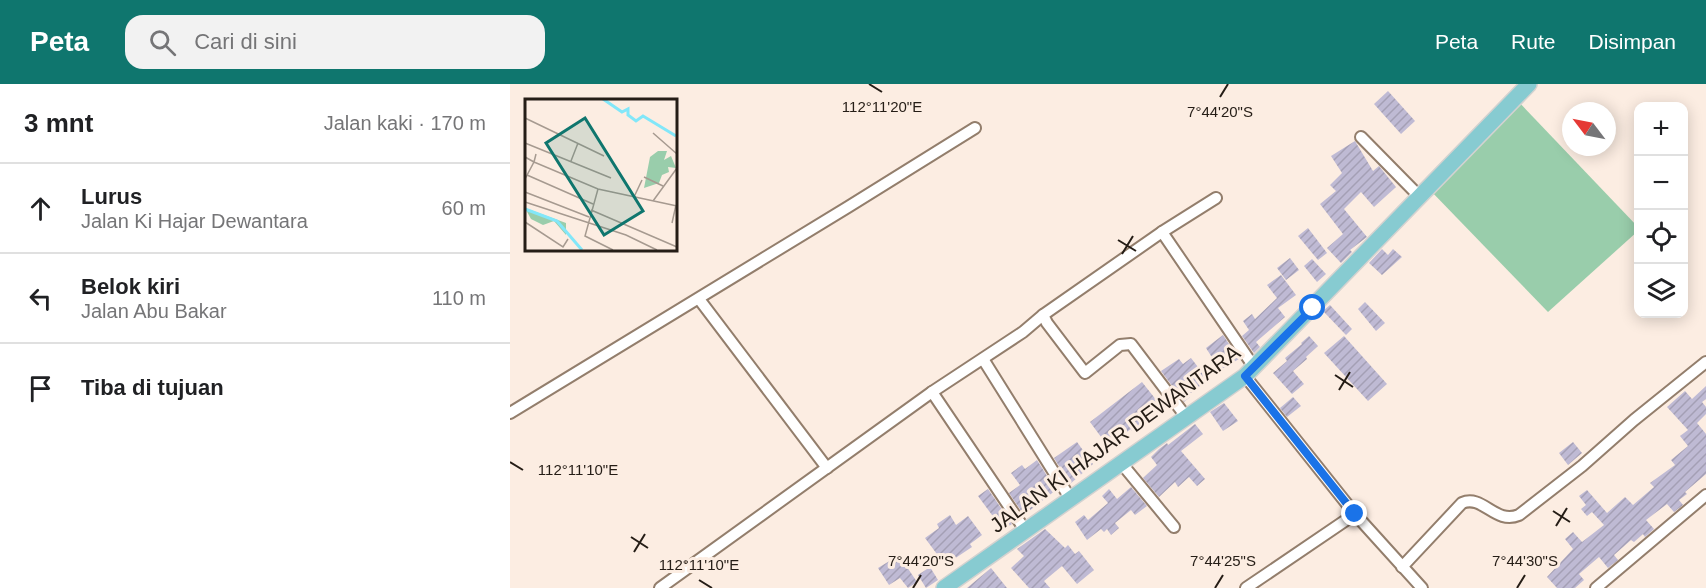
<!DOCTYPE html>
<html lang="id">
<head>
<meta charset="utf-8">
<style>
	:root { --surface:#fff; --page:#f2f2f2; --text:#202124; --muted:#757577; --line:#e0e0e0; --accent:#0f766e }
	body { margin:0; font-family:Helvetica,sans-serif; background:var(--page); color:var(--text) }
	.controls { position:absolute; right:18px; top:18px; display:grid; overflow:hidden; border-radius:12px; box-shadow:0 3px 15px #0003 }
	.controls button { width:54px; height:54px; display:grid; place-items:center; padding:0; border:0; border-bottom:2px solid var(--line); background:var(--surface); color:var(--text); font:30px sans-serif }
	.compass { position:absolute; left:1052px; top:18px; width:54px; height:54px; border-radius:50%; background:var(--surface); box-shadow:0 3px 15px #0003; rotate:302deg }
	.stop { position:absolute; width:18px; height:18px; margin:-14px; border:4px solid #1a73e8; border-radius:50%; background:#fff }
	.stop.end { background:#1a73e8; border-color:#fff; box-shadow:0 2px 6px #0008 }
	.list { margin:0; padding:0; list-style:none }
	h2 { display:flex; justify-content:space-between; align-items:center; height:78px; margin:0; padding:0 24px; font-size:26px }
	h2 small { font-size:20px; font-weight:400; color:var(--muted) }
	.list li { display:grid; grid-template-columns:39px 1fr auto; gap:18px; align-items:center; box-sizing:border-box; height:90px; padding:0 24px; border-top:2px solid var(--line) }
	.list b { display:block; font-size:22px; white-space:nowrap }
	.list p { margin:0; font-size:20px; white-space:nowrap; color:var(--muted) }
	.list em { font-size:20px; font-style:normal; color:var(--muted) }
	.icon { flex:none; width:33px; height:33px; fill:none; stroke:currentColor; stroke-width:2; stroke-linecap:round; stroke-linejoin:round }
	.map { position:relative; flex:none; width:1196px; height:504px; overflow:hidden }
	header { display:flex; align-items:center; gap:36px; box-sizing:border-box; height:84px; padding:0 30px; background:var(--accent); color:#fff }
	header strong { font-size:28px }
	nav { display:flex; gap:33px; margin-inline-start:auto; font-size:21px }
	.search { width:420px; height:54px; background:var(--page); display:flex; align-items:center; gap:15px; box-sizing:border-box; padding:0 21px; border-radius:18px; color:var(--muted); font-size:22px }
	main { display:flex }
	aside { flex:1; background:var(--surface) }
	.map>svg:first-child { display:block }
	.garden { fill:#99cdab }
	.building { fill:url(#building-hatch) }
	.lines { fill:none; stroke-linecap:round; stroke-linejoin:round }
	.street-casing { stroke:#937e6c; stroke-width:14 }
	.primary-casing { stroke:#d3d2d0; stroke-width:18 }
	.street { stroke:#fff; stroke-width:10 }
	.primary { stroke:#87cbd1; stroke-width:15 }
	.route { stroke:#1a73e8; stroke-width:8 }
	.ticks { fill:none; stroke:#251d16; stroke-width:2 }
	.labels { text-anchor:middle; stroke-width:6; stroke-linejoin:round; paint-order:stroke }
	.street-label { font-size:21px; fill:#251d16; stroke:#fcede2 }
	.inset-river { fill:none; stroke:#82e7f9; stroke-width:3 }
	.inset-road { fill:none; stroke:#a69a90; stroke-width:1.5 }
	.view { fill:#0f766e; fill-opacity:0.15; stroke:#0f766e; stroke-width:3 }
	.inset-edge { fill:none; stroke:#251d16; stroke-width:3 }
	.ticks-label { font-size:15px; text-anchor:middle; fill:#251d16; stroke:#fcede2; stroke-width:6; stroke-linejoin:round; paint-order:stroke }
</style>
</head>
<body>
<header>
<strong>Peta</strong>
<div class="search"><svg class="icon" aria-label="search" viewBox="0 0 24 24"><circle cx="10" cy="10" r="6"/><path d="M15 15l6 6"/></svg>Cari di sini</div>
<nav><a>Peta</a><a>Rute</a><a>Disimpan</a></nav>
</header>
<main>
<aside>
<h2>3 mnt<small>Jalan kaki · 170 m</small></h2>
<ul class="list">
<li><svg class="icon" aria-label="ahead" viewBox="0 0 24 24"><path d="M12 20V5M6 11l6-6 6 6"/></svg><div><b>Lurus</b><p>Jalan Ki Hajar Dewantara</p></div><em>60 m</em></li>
<li><svg class="icon" aria-label="left" viewBox="0 0 24 24"><path d="M17 20v-9H6M10 6l-5 5 5 5"/></svg><div><b>Belok kiri</b><p>Jalan Abu Bakar</p></div><em>110 m</em></li>
<li><svg class="icon" aria-label="arrive" viewBox="0 0 24 24"><path d="M6 21V4h12l-3 4 3 4H6"/></svg><div><b>Tiba di tujuan</b></div></li>
</ul>
</aside>
<div class="map">
<svg width="1196" height="504" viewBox="0 0 1196 504">
	<defs>
		<pattern id="building-hatch" width="6" height="6" patternUnits="userSpaceOnUse" patternTransform="scale(1.5)"><rect width="6" height="6" fill="#bfbad4"/><path d="M-1 1l2-2M0 6l6-6M5 7l2-2" fill="none" stroke="#a49fb5"/></pattern>
	</defs>
	<rect width="100%" height="100%" fill="#fcede2"/>
	<polygon class="garden" points="1006,15 1128,143 1128,147 1038,228 918,104"/>
	<g class="building">
		<polygon points="878,7 905,37 891,50 864,20"/>
		<polygon points="845,57 863,87 869,82 886,103 864,123 851,108 834,125 857,153 840,166 842,168 831,179 817,164 833,150 810,120 826,107 820,101 832,89 821,72"/>
		<polygon points="798,144 817,169 808,176 788,152"/>
		<polygon points="872,165 878,171 883,165 892,173 872,191 859,179"/>
		<polygon points="780,174 789,186 776,196 767,184"/>
		<polygon points="802,175 816,190 807,198 794,182"/>
		<polygon points="771,191 786,211 768,224 775,233 746,258 750,263 744,269 732,252 739,246 733,237 742,230 745,235 767,214 757,201"/>
		<polygon points="855,218 875,239 866,247 848,225"/>
		<polygon points="820,221 842,245 836,251 813,227"/>
		<polygon points="713,251 729,275 710,286 696,264"/>
		<polygon points="799,252 808,262 796,273 797,275 783,287 794,300 782,310 763,289 777,277 775,274 792,260 791,259"/>
		<polygon points="834,252 877,300 858,317 814,269"/>
		<polygon points="681,274 698,296 678,311 680,313 674,318 651,287 669,275 673,280"/>
		<polygon points="632,298 651,322 632,336 634,339 622,347 621,345 602,358 599,354 594,357 580,338"/>
		<polygon points="1196,302 1196,315 1192,318 1196,323 1196,330 1187,339 1196,350 1196,390 1175,408 1177,410 1169,416 1173,421 1164,428 1157,420 1136,436 1144,445 1135,453 1133,450 1124,458 1121,456 1104,471 1108,476 1098,484 1089,473 1069,490 1074,496 1065,504 1047,504 1037,493 1063,465 1055,455 1063,448 1072,458 1094,441 1082,428 1077,432 1071,425 1076,421 1069,412 1077,406 1097,429 1115,413 1123,421 1144,403 1140,399 1165,381 1161,376 1178,362 1170,352 1178,346 1157,323 1175,307 1182,315"/>
		<polygon points="783,313 791,322 777,333 770,324"/>
		<polygon points="714,319 728,337 713,347 700,328"/>
		<polygon points="685,340 693,350 671,367 695,395 687,402 679,393 668,403 665,398 649,413 633,394 647,381 641,373 649,365 657,359 658,361"/>
		<polygon points="567,358 583,380 560,400 544,374"/>
		<polygon points="1063,358 1072,369 1058,381 1049,369"/>
		<polygon points="527,376 546,406 514,431 499,409 510,401 501,389 512,381 515,385"/>
		<polygon points="621,403 637,422 625,431 621,426 605,439 609,444 601,451 597,445 594,448 591,445 577,456 565,438 574,431 578,436 598,419 592,412 599,405 607,415"/>
		<polygon points="478,405 502,440 493,446 468,412"/>
		<polygon points="440,431 446,441 458,432 472,451 460,460 462,463 435,481 415,454 429,444 427,440"/>
		<polygon points="535,445 555,464 558,461 565,470 569,467 584,486 567,500 552,482 534,497 540,504 519,504 501,484 514,472 507,465"/>
		<polygon points="386,473 390,479 393,477 407,498 398,504 390,494 379,501 368,484"/>
		<polygon points="420,483 428,496 416,504 408,491"/>
		<polygon points="481,484 497,504 457,504"/>
	</g>
	<g class="lines">
		<g class="street-casing">
			<g id="street">
				<polyline points="851,53 909,112"/>
				<polyline points="652,148 744,283"/>
				<polyline points="189,215 317,384"/>
				<polyline points="533,231 537,239 575,289 610,261 621,260 677,334"/>
				<polyline points="473,275 560,414"/>
				<polyline points="735,292 845,430 912,504"/>
				<polyline points="422,308 515,446"/>
				<polyline points="0,329 338,123 465,44"/>
				<polyline points="612,380 664,443"/>
				<path d="M892 483 952 419C973 410 985 441 1009 431L1072 382 1124 336 1196 278"/>
				<polyline points="150,504 422,308 513,248 533,231 652,148 706,114"/>
				<polyline points="736,504 845,430"/>
				<polyline points="1086,504 1196,411"/>
			</g>
		</g>
		<g class="primary-casing">
			<polyline id="primary" points="434,504 735,292 1019,0"/>
		</g>
		<use href="#street" class="street"/>
		<use href="#primary" class="primary"/>
	</g>
	<g class="lines">
		<polyline class="route" points="803,224 735,292 845,430"/>
	</g>
	<path class="ticks" d="M359 0 372 8M710 13 718 0M608 156 626 167M612 170 623 152M825 291 843 303M829 306 840 288M0 378 13 386M1043 427 1060 438M1046 442 1057 424M121 453 138 464M124 468 135 450M189 496 202 504M403 504 411 491M705 504 713 491M1007 504 1015 491"/>
	<g class="labels">
		<g class="street-label">
			<text transform="translate(605 355) rotate(-36)" y="7">JALAN KI HAJAR DEWANTARA</text>
		</g>
	</g>
	<g transform="translate(15 15)">
		<rect width="152" height="152" fill="#fcede2"/>
		<path d="M133 52H142L139 61 146 57 151 69 143 68 144 73 137 76 134 84 119 89 125 58ZM0 109 41 124V136L29 122 18 126 6 120Z" fill="#99cdab"/>
		<path class="inset-river" d="M78 0 97 13 103 10V16L111 22 118 17 151 37M0 110 32 122 57 151"/>
		<path class="inset-road" d="M8 0H33M0 19 79 57M128 34 152 55M0 44 86 79M0 58 9 63 11 55M46 62 53 44M2 76 68 105M119 78 138 87M0 80 9 63 73 90 152 107M73 90 60 137 88 151M0 93 64 118M109 98 117 81M128 102 152 69M0 103 101 136 132 151M66 111 152 148M0 123 38 148 43 140M147 124 151 106"/>
		<path class="view" d="M60 19 118 112 79 136 21 44Z"/>
		<rect width="152" height="152" class="inset-edge"/>
	</g>
	<g class="ticks-label">
		<text x="372" y="28">112°11'20"E</text>
		<text x="710" y="33">7°44'20"S</text>
		<text x="68" y="391">112°11'10"E</text>
		<text x="411" y="482">7°44'20"S</text>
		<text x="713" y="482">7°44'25"S</text>
		<text x="1015" y="482">7°44'30"S</text>
		<text x="189" y="486">112°11'10"E</text>
	</g>
</svg>
<div class="controls">
<button>+</button>
<button>−</button>
<button><svg class="icon" aria-label="locate" viewBox="0 0 24 24"><circle cx="12" cy="12" r="6"/><path d="M12 2v4M12 18v4M2 12h4M18 12h4"/></svg></button>
<button><svg class="icon" aria-label="layers" viewBox="0 0 24 24"><path d="M12 4l9 5-9 5-9-5zM3 14l9 5 9-5"/></svg></button>
</div>
<svg class="compass" viewBox="-18 -18 36 36"><path d="M0-13l5 13h-10z" fill="#e53935"/><path d="M0 13l5-13h-10z" fill="#757577"/></svg>
<div class="stop" style="left:803px;top:224px"></div>
<div class="stop end" style="left:845px;top:430px"></div>
</div>
</main>
</body>
</html>
